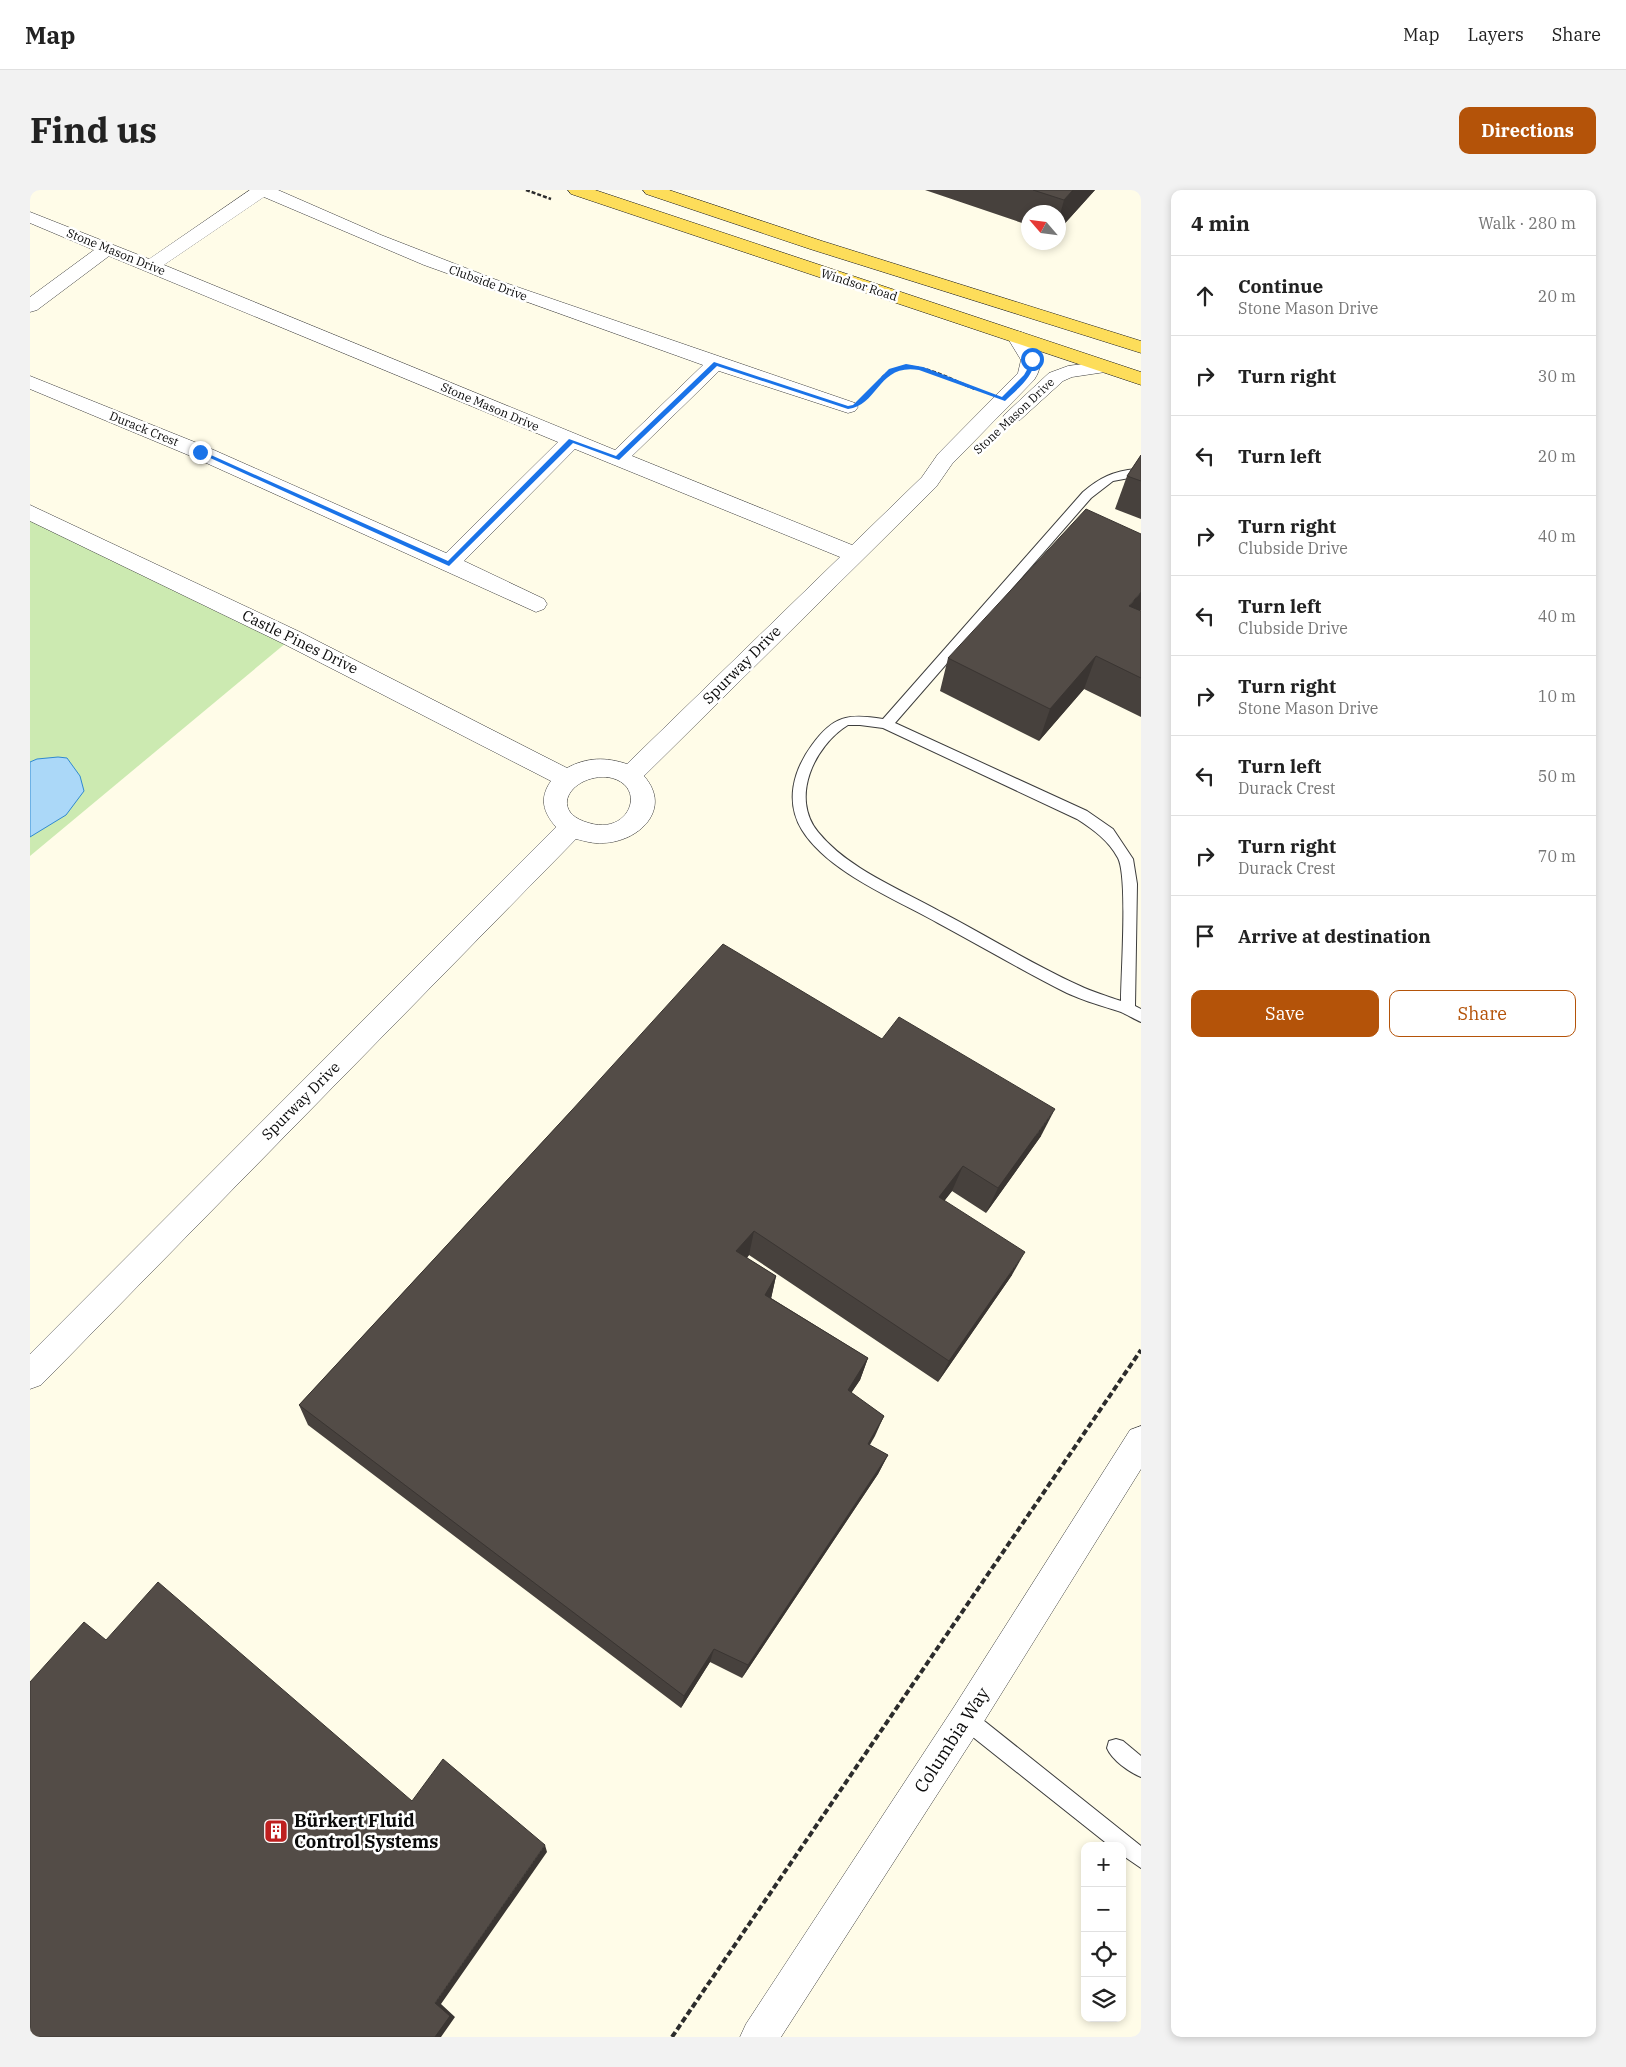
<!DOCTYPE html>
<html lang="en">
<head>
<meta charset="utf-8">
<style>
	:root { --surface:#fff; --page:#f2f2f2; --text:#222; --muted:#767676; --line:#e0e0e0; --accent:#b45309 }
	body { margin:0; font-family:"IBM Plex Serif",serif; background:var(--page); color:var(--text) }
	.controls { position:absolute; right:15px; bottom:15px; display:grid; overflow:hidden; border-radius:10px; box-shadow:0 2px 8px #0003 }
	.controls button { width:45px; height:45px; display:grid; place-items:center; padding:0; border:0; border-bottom:1px solid var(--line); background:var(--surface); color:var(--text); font:25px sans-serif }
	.compass { position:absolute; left:991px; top:15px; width:45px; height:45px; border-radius:50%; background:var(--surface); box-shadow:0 2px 8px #0003; rotate:298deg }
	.stop { position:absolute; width:15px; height:15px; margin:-11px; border:4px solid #1a73e8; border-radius:50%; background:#fff }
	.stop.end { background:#1a73e8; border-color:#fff; box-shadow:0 1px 5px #0008 }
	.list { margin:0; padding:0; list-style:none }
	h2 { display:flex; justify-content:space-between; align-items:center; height:65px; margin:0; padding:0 20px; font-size:21px }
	h2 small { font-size:16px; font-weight:400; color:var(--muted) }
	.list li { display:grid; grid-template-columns:32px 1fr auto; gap:15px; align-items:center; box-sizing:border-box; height:80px; padding:0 20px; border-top:1px solid var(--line) }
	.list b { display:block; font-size:19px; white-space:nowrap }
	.list p { margin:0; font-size:16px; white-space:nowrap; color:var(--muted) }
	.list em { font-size:16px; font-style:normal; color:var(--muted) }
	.actions { display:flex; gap:10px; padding:15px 20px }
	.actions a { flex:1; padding:11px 0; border:1px solid var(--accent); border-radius:10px; text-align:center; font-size:18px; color:var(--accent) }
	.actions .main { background:var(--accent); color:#fff }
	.icon { flex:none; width:28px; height:28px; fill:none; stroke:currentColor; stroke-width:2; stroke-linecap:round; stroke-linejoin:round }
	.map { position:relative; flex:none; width:1111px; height:1847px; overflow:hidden; border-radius:10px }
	header { display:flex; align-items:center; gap:30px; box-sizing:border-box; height:70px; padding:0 25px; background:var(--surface); border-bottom:1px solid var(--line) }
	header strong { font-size:24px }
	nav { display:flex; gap:28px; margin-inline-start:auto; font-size:18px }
	.intro { display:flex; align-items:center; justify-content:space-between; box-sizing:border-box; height:120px; padding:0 30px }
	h1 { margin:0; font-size:35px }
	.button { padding:12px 22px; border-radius:10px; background:var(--accent); color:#fff; font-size:18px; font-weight:700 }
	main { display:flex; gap:30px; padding:0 30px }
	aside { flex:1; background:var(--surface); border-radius:10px; box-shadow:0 2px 8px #0003 }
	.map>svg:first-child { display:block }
	.green { fill:#cceab1 }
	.water { fill:#abd8f8; stroke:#3089d1 }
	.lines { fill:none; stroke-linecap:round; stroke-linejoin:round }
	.service-casing { stroke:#3d3d3d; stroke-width:2 }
	.minor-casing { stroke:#3d3d3d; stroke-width:1 }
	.primary-casing { stroke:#1b1b1b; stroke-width:1 }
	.path-far1 { stroke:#2c2c2c; stroke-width:2.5; stroke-dasharray:4 2; stroke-linecap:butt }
	.path { stroke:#2c2c2c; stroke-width:4; stroke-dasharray:6 3; stroke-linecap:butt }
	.service { fill:#fff; fill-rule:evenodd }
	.minor { fill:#fff; fill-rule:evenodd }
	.primary { fill:#fddd5a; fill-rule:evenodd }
	.wall { fill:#47413d }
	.shaded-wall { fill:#3a3532 }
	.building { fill:#534c47; stroke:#3a3532 }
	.route { fill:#1a73e8 }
	.labels { text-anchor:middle; stroke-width:5; stroke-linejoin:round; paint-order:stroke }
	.far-street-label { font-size:12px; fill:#0a0a0a; stroke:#fff }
	.street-label { font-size:15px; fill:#0a0a0a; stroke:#fff }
	.near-street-label { font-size:18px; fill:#0a0a0a; stroke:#fff }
	.near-poi-label { font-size:18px; font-weight:bold; fill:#0a0a0a; stroke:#fff; text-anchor:start }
</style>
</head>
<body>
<header>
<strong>Map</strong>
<nav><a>Map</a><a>Layers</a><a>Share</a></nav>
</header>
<div class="intro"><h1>Find us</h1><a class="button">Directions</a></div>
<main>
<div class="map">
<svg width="1111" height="1847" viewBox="0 0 1111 1847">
	<rect width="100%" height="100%" fill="#fffce8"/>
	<polygon class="green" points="0,322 262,448 0,666"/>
	<polygon class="water" points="28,567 37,568 50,586 54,601 36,625 0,647 0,572 7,569"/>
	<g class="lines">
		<g class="service-casing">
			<g id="service">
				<path d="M1106 279 1110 280V286L1083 291 1061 308 865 533 1057 621 1083 639 1103 669 1107 694 1105 816 1111 819V832C1104 829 1098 825 1091 822 1073 816 1054 811 1037 803 993 781 951 756 908 733 865 709 798 682 772 640 755 612 763 581 782 555 803 526 818 523 853 529L1053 302C1070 288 1083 281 1106 279ZM818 535H830L853 538 1047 629C1064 640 1078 650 1088 668 1098 687 1091 784 1091 811 1077 806 1062 802 1048 795 1002 774 957 746 911 722 870 699 818 679 788 642 760 608 784 556 818 535Z"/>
				<polygon points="936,1520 943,1522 1111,1656 1111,1678 1092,1665 1092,1656 1080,1656 929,1536 927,1529 929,1522"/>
				<path d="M1086 1549 1093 1551 1111 1566V1587C1099 1582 1082 1570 1077 1558L1079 1551Z"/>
			</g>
		</g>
		<g class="minor-casing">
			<g id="minor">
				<path d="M220 0H248L351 45 464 89 825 213 828 217 825 221 818 223 689 181 602 266 822 355 892 287 908 264 988 183 991 170 977 147 980 143 987 141 994 143C1006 159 1017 171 1004 190L922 274 906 297 614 586C643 619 609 652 573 653 563 654 555 651 546 649L11 1195 0 1199V1164L526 637C513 622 509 608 521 591L254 454 0 331V315L270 442 537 578C557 567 576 567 597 574L810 367 545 259 434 371 514 409 517 414 514 419 506 422 163 267 0 199V186L177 257 416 363 528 252 79 66 7 120 0 122V107L64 60 0 33V22L119 69ZM234 7 394 75 673 175 585 260 134 75ZM577 587C619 593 601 646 559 633 518 622 540 585 577 587Z"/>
				<polygon points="1075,171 1082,173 1085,177 1082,181 1042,187 1033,191 990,230 983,232 976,230 973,226 1019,183 1038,176"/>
				<polygon points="1111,1236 1111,1279 948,1541 751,1847 710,1847 716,1834 924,1517 1100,1240"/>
			</g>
		</g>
		<g class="primary-casing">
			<g id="primary">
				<polygon points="538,0 565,0 1111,182 1111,195 541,4"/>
				<polygon points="613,0 639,0 792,51 1111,151 1111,163 780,59 616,4"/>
			</g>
		</g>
		<g class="path-far1">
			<polyline points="496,0 521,9"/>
			<path d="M840 202C847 195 853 184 863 180 888 169 921 190 945 199"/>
		</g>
		<polyline class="path" points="642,1847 1111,1160"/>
		<use href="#service" class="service"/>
		<use href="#minor" class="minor"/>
		<use href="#primary" class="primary"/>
	</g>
	<g class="wall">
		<polygon points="895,0 1065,0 1028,41 1028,22 998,22 998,35"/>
		<polygon points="1111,265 1111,329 1085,319 1097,286"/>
		<polygon points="1110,421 1111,421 1111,527 1054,499 1009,551 910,501 918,468"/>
		<polygon points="542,920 1011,946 956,1023 922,1001 914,1011 982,1085 908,1192 719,1065 717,1068 746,1086 741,1108 838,1168 830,1190 821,1203 854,1226 839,1255 858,1265 848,1284 712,1488 680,1472 651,1518 278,1235 269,1215"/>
	</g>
	<g class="shaded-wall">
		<polygon points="1043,0 1065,0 1028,41 1028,32 1034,10"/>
		<polygon points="1111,402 1111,420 1087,449 1099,416"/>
		<polygon points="1066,466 1054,499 1009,551 1020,519"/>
		<polygon points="1025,919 1011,946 956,1023 968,998"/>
		<polygon points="933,976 922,1001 898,1032 909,1007"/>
		<polygon points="724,1041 719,1065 702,1085 706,1061"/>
		<polygon points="995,1062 982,1085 908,1192 919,1171"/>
		<polygon points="746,1086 741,1109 735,1105"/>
		<polygon points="838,1168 830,1190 809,1221 818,1200"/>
		<polygon points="854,1226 845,1246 829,1274 838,1254"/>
		<polygon points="858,1265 848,1284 712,1488 718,1475"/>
		<polygon points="684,1459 680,1472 651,1518 654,1506"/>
		<polygon points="515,1655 517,1662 411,1814 425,1827 411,1847 405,1847 405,1813"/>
	</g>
	<g class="building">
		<polygon points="1003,0 1043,0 1034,10"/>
		<polygon points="1111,265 1111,291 1097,286"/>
		<polygon points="1056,319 1111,344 1111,402 1099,416 1111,421 1111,488 1066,466 1020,519 918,468"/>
		<polygon points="693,754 852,849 869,827 1025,919 968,998 933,976 909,1007 995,1062 919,1171 724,1041 706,1061 746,1086 735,1105 838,1168 818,1200 854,1226 838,1254 858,1265 718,1475 684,1459 654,1506 269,1215 542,920"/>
		<polygon points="128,1392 382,1611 413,1569 515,1655 405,1813 420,1826 405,1847 0,1847 0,1492 54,1432 76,1450"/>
	</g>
	<path class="route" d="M1000 168 1005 169C1004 187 987 199 975 211L889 180C848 173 849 215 818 219L687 176 589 270 543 253 419 376 167 262 172 261 418 371 539 249 586 266 684 172 818 216 823 215 859 179 876 174 893 177 972 207 994 185 998 178Z"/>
	<defs>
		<g id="building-square" transform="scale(1.25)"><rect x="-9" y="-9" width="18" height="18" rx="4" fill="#be1f1f" stroke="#fff"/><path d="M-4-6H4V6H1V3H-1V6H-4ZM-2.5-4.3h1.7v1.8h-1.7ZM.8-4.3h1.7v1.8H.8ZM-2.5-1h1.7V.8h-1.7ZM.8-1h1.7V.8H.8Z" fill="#fff"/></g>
	</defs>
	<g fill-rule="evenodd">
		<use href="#building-square" x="246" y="1641"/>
	</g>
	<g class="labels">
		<g class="far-street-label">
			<text transform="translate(86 62) rotate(22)" y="4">Stone Mason Drive</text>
			<text transform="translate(458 93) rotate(20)" y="4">Clubside Drive</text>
			<text transform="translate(829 95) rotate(18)" y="4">Windsor Road</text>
			<text transform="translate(460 217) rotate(23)" y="4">Stone Mason Drive</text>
			<text transform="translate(984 226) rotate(-43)" y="4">Stone Mason Drive</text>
			<text transform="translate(114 239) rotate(22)" y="4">Durack Crest</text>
		</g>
		<g class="street-label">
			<text transform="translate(270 452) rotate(26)" y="5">Castle Pines Drive</text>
			<text transform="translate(712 475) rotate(-45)" y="5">Spurway Drive</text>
			<text transform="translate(271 911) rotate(-45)" y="5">Spurway Drive</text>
		</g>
		<g class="near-street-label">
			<text transform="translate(922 1550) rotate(-57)" y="6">Columbia Way</text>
		</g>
		<g class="near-poi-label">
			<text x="264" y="1637">Bürkert Fluid<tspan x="264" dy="21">Control Systems</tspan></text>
		</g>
	</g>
</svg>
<div class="controls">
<button>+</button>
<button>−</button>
<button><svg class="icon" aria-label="locate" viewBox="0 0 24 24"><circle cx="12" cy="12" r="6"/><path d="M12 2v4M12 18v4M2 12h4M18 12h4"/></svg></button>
<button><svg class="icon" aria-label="layers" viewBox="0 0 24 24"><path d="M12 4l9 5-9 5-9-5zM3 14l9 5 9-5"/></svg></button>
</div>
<svg class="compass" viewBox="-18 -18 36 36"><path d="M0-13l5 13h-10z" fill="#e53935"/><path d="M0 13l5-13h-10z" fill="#767676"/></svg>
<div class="stop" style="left:1002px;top:169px"></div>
<div class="stop end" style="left:170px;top:262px"></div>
</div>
<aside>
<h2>4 min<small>Walk · 280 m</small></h2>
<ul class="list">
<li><svg class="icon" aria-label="ahead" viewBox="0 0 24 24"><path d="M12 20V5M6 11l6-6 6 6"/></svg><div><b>Continue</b><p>Stone Mason Drive</p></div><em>20 m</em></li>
<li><svg class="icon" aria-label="right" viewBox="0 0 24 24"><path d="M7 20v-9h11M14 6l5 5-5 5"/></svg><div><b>Turn right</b></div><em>30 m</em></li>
<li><svg class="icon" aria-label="left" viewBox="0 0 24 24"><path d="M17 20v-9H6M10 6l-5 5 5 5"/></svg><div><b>Turn left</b></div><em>20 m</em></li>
<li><svg class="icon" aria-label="right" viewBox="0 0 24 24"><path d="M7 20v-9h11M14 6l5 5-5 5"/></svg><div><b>Turn right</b><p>Clubside Drive</p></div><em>40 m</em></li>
<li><svg class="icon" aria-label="left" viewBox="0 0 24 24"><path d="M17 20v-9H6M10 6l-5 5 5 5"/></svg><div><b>Turn left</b><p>Clubside Drive</p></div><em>40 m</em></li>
<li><svg class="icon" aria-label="right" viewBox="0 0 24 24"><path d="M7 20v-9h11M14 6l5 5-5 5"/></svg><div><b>Turn right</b><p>Stone Mason Drive</p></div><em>10 m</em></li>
<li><svg class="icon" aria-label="left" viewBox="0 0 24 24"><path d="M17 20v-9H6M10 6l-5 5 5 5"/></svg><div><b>Turn left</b><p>Durack Crest</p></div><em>50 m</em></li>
<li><svg class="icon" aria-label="right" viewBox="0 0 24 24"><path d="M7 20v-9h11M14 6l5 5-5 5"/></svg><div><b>Turn right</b><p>Durack Crest</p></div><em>70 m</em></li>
<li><svg class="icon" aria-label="arrive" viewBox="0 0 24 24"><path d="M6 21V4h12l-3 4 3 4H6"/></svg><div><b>Arrive at destination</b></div></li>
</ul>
<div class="actions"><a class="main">Save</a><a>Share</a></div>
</aside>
</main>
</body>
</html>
